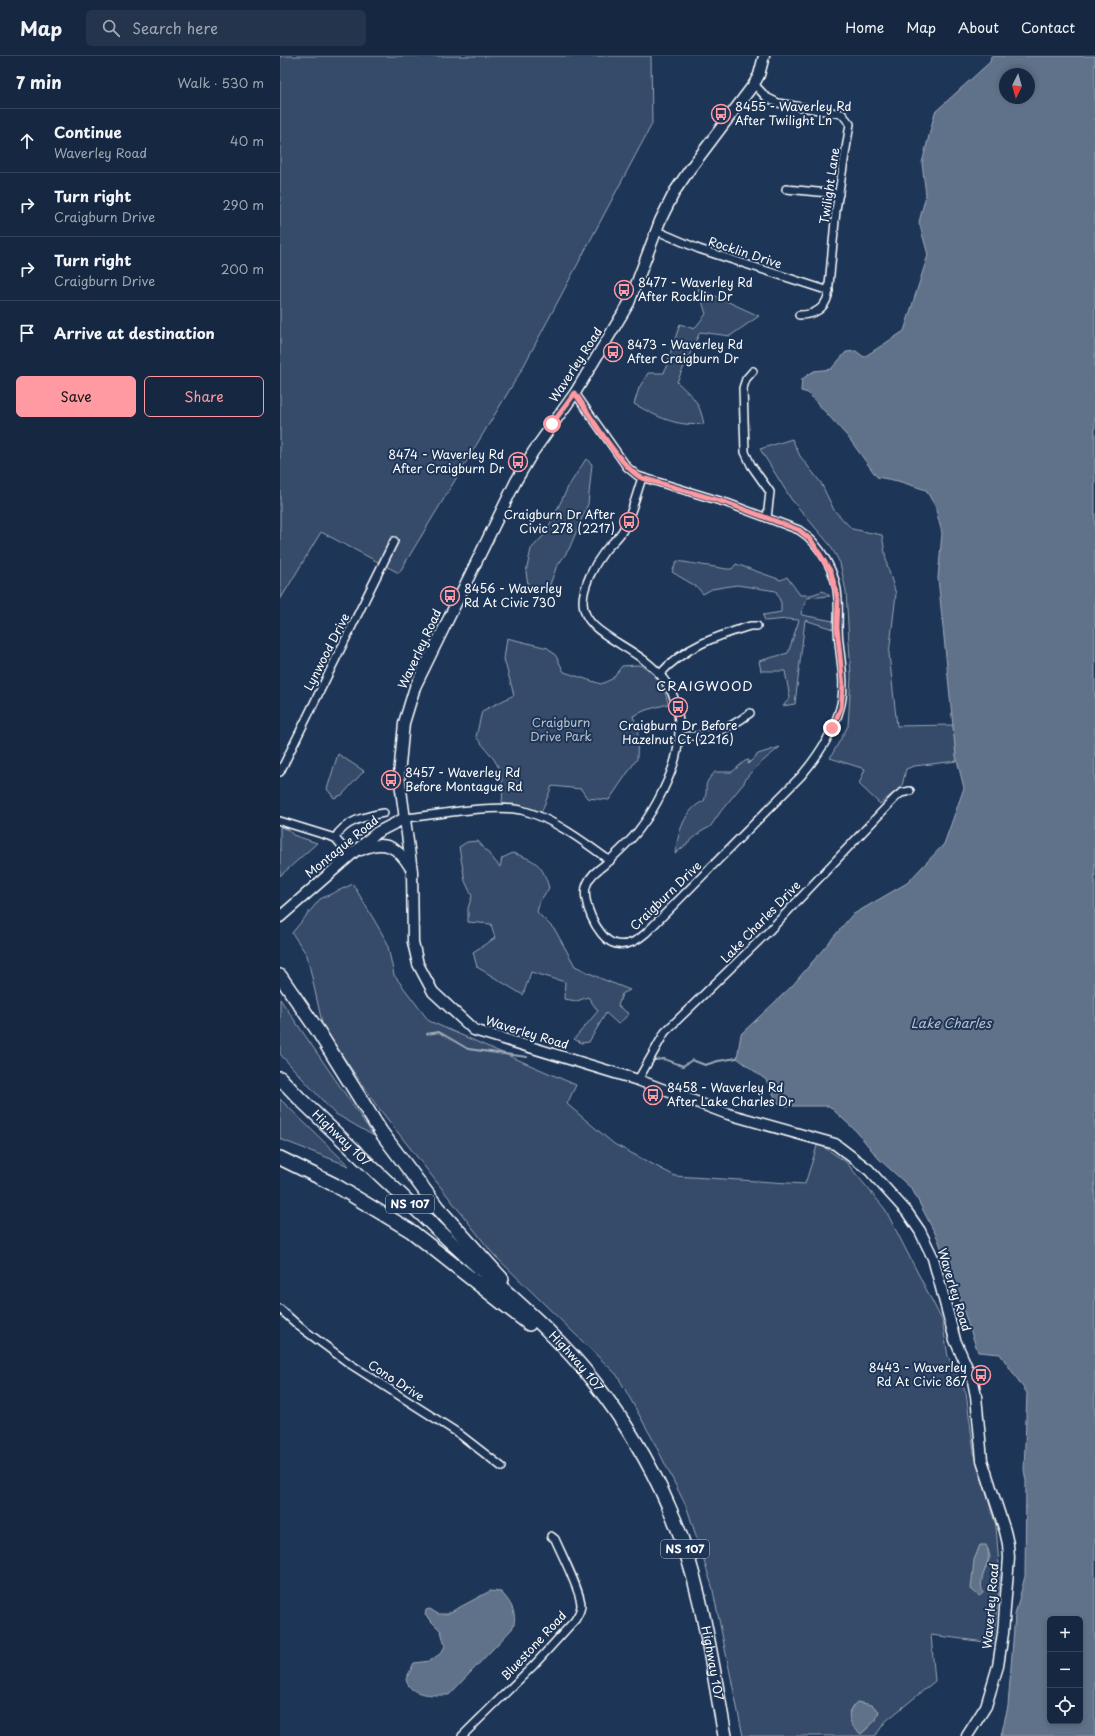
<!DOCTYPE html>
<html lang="en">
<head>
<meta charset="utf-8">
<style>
	:root { --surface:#162841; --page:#23344c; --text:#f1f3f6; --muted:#9ea6b1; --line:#35445a; --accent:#ff9aa2 }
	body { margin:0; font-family:"Playpen Sans",sans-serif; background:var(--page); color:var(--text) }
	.controls { position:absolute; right:12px; bottom:12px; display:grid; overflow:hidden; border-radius:6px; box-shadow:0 2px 6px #0003 }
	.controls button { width:36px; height:36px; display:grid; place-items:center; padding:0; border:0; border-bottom:1px solid var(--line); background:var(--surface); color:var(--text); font:20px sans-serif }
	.compass { position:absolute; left:719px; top:12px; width:36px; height:36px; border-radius:50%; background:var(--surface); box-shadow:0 2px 6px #0003; rotate:185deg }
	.stop { position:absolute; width:12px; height:12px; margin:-9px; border:3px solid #ff9aa2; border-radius:50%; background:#fff }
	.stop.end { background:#ff9aa2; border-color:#fff; box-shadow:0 1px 4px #0008 }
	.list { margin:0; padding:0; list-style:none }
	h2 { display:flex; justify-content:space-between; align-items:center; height:52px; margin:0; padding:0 16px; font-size:17px }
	h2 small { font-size:13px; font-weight:400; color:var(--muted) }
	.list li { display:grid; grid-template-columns:26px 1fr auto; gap:12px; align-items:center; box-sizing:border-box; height:64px; padding:0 16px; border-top:1px solid var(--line) }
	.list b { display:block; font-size:15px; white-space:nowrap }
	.list p { margin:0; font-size:13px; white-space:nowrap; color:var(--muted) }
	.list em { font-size:13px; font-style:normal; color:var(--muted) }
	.actions { display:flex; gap:8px; padding:12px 16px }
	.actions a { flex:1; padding:9px 0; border:1px solid var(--accent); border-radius:6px; text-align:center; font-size:14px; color:var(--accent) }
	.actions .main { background:var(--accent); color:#111 }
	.icon { flex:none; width:22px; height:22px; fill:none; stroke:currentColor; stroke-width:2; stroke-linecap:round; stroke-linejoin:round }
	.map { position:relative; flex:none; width:815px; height:1680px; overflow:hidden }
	header { display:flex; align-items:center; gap:24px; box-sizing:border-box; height:56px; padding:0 20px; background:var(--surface); border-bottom:1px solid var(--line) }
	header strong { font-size:19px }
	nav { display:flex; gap:22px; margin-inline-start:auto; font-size:14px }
	.search { width:280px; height:36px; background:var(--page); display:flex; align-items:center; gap:10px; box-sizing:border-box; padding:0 14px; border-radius:6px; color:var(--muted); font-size:15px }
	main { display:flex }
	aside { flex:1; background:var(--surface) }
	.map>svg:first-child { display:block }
	.green { fill:#364b69; stroke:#9aa5b4; fill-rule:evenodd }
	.water { fill:#617289; stroke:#a0aab8; fill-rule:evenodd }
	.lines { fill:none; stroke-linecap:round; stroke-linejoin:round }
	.stream { stroke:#a0aab8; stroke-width:2 }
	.street-casing { stroke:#fff; stroke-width:10 }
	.secondary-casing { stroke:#fff; stroke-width:13 }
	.highway-casing { stroke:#fff; stroke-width:16 }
	.street { stroke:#1d3557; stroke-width:7 }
	.secondary { stroke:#1d3557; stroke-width:10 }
	.highway { stroke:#1d3557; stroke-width:13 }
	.route { stroke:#ff9aa2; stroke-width:5 }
	.labels { text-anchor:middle; stroke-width:4; stroke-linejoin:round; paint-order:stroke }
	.shield { fill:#1d3557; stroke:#bbc2cd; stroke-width:1 }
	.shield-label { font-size:11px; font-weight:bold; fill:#fff }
	.poi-label { font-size:12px; fill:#fff; stroke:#1d3557; text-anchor:start }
	.street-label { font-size:12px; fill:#fff; stroke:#1d3557 }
	.park-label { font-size:12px; fill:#b9c0ca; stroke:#1d3557 }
	.neighbourhood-label { font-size:13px; letter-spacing:1px; fill:#fff; stroke:#1d3557 }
	.water-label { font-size:13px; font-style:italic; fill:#b8c0ca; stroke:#1d3557 }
</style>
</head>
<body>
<header>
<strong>Map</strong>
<div class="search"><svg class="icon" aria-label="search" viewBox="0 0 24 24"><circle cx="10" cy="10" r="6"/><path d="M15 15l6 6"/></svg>Search here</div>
<nav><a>Home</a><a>Map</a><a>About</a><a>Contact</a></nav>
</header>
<main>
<aside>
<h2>7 min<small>Walk · 530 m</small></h2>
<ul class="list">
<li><svg class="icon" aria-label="ahead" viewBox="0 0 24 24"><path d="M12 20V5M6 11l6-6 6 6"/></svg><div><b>Continue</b><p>Waverley Road</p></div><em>40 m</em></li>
<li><svg class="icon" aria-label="right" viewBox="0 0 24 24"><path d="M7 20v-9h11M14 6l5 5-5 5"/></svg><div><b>Turn right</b><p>Craigburn Drive</p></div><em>290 m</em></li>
<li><svg class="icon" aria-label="right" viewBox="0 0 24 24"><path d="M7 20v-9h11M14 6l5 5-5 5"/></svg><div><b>Turn right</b><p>Craigburn Drive</p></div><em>200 m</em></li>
<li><svg class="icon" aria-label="arrive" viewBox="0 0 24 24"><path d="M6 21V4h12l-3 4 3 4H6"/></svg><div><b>Arrive at destination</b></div></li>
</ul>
<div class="actions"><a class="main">Save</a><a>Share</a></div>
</aside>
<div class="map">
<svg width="815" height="1680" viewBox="0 0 815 1680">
	<rect width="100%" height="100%" fill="#1d3557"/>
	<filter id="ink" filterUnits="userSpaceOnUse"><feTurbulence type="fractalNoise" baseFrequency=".025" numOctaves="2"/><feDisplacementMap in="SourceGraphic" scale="8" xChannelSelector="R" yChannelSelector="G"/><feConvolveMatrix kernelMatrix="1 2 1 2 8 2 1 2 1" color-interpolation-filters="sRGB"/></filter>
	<g filter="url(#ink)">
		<g class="green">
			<polygon points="0,0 371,0 372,68 241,315 119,517 41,476 0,544"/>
			<path d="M418 232 479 260 450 280 420 276 397 326C414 342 419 345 424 368 396 371 378 361 354 348L359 332 368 317H384L400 268 414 273 426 258Z"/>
			<polygon points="512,383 520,400 541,427 554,454 572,473 602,479 607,509 616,538 609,598 617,670 673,669 677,705 634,710 626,713 622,730 600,748 579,728 585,713 550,702 568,670 571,620 566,535 560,507 550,489 511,443 480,393"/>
			<polygon points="306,403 312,408 308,448 289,493 276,512 268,534 248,529 246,516 251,493 265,478 288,431"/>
			<polygon points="397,505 447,513 452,513 456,508 501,524 507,521 520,539 531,539 543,535 550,540 527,542 521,557 522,559 553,565 553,573 525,564 515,648 503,650 510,642 505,615 481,615 479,605 508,597 519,564 507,563 485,565 483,559 501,556 501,547 496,535 457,529 432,533 423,538 417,531 392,516"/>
			<path d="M227 582 268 592 276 600 284 616 321 628 332 623 342 610C347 610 353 609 358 609 375 611 386 634 388 648L366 654 353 660 358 673 357 703 329 744 307 742 301 733 272 730 261 757 222 747C225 713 217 706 196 681L202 655 234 639 224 603Z"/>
			<path d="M500 691C493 697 465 718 464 727L441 755 430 771 422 775 395 798C398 778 404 753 424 745 430 728 420 732 435 716H452L465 705 469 704 468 708 478 698Z"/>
			<polygon points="58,698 84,715 62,739 54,742 47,733"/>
			<polygon points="0,771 9,774 13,779 37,787 0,820"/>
			<path d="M198 785 220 811 222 802 233 797C256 805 262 807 269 832L260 845 257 856 275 874 295 910 322 923 350 934 342 938 338 950 349 958 338 968 326 957 309 986 301 987 294 983 318 955 308 941 297 945 284 943 285 926 251 916 243 939 197 911 193 896 215 882 211 868 188 866V852L192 840 185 825 179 791 187 786Z"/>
			<path d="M73 828 107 886 114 919 149 965 296 1029 287 1048 334 1088 395 1120 525 1128 538 1087 566 1106 605 1153 662 1264 668 1300 686 1337 694 1396 716 1470 720 1522 713 1587 651 1579 655 1625 606 1665 595 1680H463L432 1530 407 1452 372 1382 337 1319 213 1198 94 1046 43 971 27 899 12 877 40 843ZM708 1493 710 1501 701 1524 699 1540 695 1535ZM573 1649 596 1664 581 1678 569 1656Z"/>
			<polygon points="0,943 94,1080 54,1057 0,998"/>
			<polygon points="0,1043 69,1110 0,1083"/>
		</g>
		<g class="water">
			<path d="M711 0H815V1680H721L728 1650 735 1559 745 1520 746 1425 744 1414 747 1337 720 1298 698 1296 658 1183 632 1133 599 1103 576 1075 549 1050H507L498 1047 486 1024 457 1002 461 978 512 930 572 859 627 827 664 788 684 732 676 700 658 522 662 477 655 450 646 434 618 425 597 421 568 381 528 337 521 335 522 323 534 315 551 313 566 296 576 295 584 301 624 275 648 199 639 166 646 139 642 107 655 56 710 6ZM725 18H749V42H725ZM770 1563H800V1665H770Z"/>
			<path d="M700 1489H706C715 1506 696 1519 703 1537L699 1540 691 1533 694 1504Z"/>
			<path d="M210 1535 221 1536C231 1546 239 1560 232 1573L169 1639C154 1639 129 1641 126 1623L134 1607 150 1605 161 1597 165 1590 161 1575 145 1559 146 1554 150 1553 158 1558H167Z"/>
			<path d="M577 1646 592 1649 599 1655 596 1664 581 1678C569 1669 564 1657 577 1646Z"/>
		</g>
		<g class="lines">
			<g class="stream">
				<polyline points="147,978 159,976 188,993 247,1001"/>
				<polyline points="375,1004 384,1003 403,1010 412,1004 425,1009 438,1005 457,1002"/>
			</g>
			<g class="street-casing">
				<g id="street">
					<path d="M474 28 486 41 498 47 562 58 570 68 556 154 548 240C544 254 533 259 519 259"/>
					<polyline points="506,133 559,138"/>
					<polyline points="377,175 419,193 549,235"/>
					<polyline points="473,315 466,323 463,332 465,396 471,409 490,436 487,462"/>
					<path d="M295 337 347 411 358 420 447 447 519 474C541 488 557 518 558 543 559 558 557 572 559 586 561 607 566 631 560 652 553 677 538 700 521 720L366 877C357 885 346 892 333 887 317 881 300 843 307 828 312 815 324 811 332 802 342 792 353 783 361 771 375 753 393 718 397 695 416 588 303 596 303 546 303 530 314 509 324 496 330 488 338 483 343 474 352 458 356 439 362 422"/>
					<path d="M380 618C404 591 437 580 470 570H477"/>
					<path d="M399 680C427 682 448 674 470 657"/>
					<polyline points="0,716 114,485"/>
					<path d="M125 762C158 759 209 748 241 754 271 761 306 787 330 805"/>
					<polyline points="0,765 55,782 70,799"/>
					<path d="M55 782C64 765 86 760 104 757"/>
					<polyline points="358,1024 385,976 489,875 615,742 621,737 630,735"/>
					<polyline points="0,1253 20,1271 70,1308 178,1377 222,1411"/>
					<path d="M182 1680 254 1609 295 1564C298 1559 301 1555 301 1549 301 1536 281 1497 275 1483L271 1480"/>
				</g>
			</g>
			<g class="secondary-casing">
				<g id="secondary">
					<polyline points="484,0 479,19 474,28 410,113 395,135 380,165 349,247 295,337 253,396 236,425 135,631 124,667 119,719 132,815 133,886 138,908 153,936 194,974 358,1024 448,1058 555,1088 589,1114 627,1156 640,1175 653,1202 675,1284 693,1325 696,1340 702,1404 725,1475 728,1488 729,1502 723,1577 718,1610 706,1650 687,1680"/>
					<path d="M81 794C104 783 117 790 130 811"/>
					<polyline points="0,861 96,777 125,762"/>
				</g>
			</g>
			<g class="highway-casing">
				<g id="highway">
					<polyline points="0,920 38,975 101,1076 157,1151 222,1223"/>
					<path id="s1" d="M0 1022 19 1042C70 1091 121 1139 172 1187 220 1232 274 1274 314 1326 344 1364 369 1405 388 1449 421 1521 431 1603 445 1680"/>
					<polyline points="0,1102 55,1129 131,1175 249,1268"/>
				</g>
			</g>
			<use href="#street" class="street"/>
			<use href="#secondary" class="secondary"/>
			<use href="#highway" class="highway"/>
		</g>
	</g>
	<g class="lines" filter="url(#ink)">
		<path class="route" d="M272 368 295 337C310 359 341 412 362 422L447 447 519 474 531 484 551 516 558 544 557 571 563 630 561 652 552 672"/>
	</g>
	<defs>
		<g id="bus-ring" transform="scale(1)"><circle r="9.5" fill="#1d3557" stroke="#ff9aa2" stroke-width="1.5"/><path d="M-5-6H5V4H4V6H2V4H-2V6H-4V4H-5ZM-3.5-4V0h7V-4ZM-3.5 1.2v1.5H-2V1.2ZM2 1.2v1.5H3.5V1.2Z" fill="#ff9aa2"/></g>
	</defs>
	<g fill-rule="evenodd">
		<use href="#bus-ring" x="441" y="58"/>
		<use href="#bus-ring" x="344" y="234"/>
		<use href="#bus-ring" x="333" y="296"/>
		<use href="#bus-ring" x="238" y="406"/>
		<use href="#bus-ring" x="349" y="466"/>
		<use href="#bus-ring" x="170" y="540"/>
		<use href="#bus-ring" x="398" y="651"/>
		<use href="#bus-ring" x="111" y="724"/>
		<use href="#bus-ring" x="373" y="1039"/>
		<use href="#bus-ring" x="701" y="1319"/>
	</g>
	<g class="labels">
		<g class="shield">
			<rect x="106" y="1139" width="48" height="18" rx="3"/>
			<rect x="381" y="1484" width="48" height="18" rx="3"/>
		</g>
		<g class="shield-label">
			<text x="130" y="1152">NS 107</text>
			<text x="405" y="1497">NS 107</text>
		</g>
		<g class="poi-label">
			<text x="455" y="55">8455 - Waverley Rd<tspan x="455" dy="14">After Twilight Ln</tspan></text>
			<text x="358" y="231">8477 - Waverley Rd<tspan x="358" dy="14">After Rocklin Dr</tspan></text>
			<text x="347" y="293">8473 - Waverley Rd<tspan x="347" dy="14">After Craigburn Dr</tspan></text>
			<text x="224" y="403" text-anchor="end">8474 - Waverley Rd<tspan x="224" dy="14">After Craigburn Dr</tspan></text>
			<text x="335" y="463" text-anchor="end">Craigburn Dr After<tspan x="335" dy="14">Civic 278 (2217)</tspan></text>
			<text x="184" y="537">8456 - Waverley<tspan x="184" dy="14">Rd At Civic 730</tspan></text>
			<text x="398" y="674" text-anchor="middle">Craigburn Dr Before<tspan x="398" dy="14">Hazelnut Ct (2216)</tspan></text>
			<text x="125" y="721">8457 - Waverley Rd<tspan x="125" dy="14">Before Montague Rd</tspan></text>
			<text x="387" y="1036">8458 - Waverley Rd<tspan x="387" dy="14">After Lake Charles Dr</tspan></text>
			<text x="687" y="1316" text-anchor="end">8443 - Waverley<tspan x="687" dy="14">Rd At Civic 867</tspan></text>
		</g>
		<g class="street-label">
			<text transform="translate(550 130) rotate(-82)" y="4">Twilight Lane</text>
			<text transform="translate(465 197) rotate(18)" y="4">Rocklin Drive</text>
			<text transform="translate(296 309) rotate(-57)" y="4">Waverley Road</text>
			<text transform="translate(140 593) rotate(-65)" y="4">Waverley Road</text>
			<text transform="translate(47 596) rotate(-63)" y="4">Lynwood Drive</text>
			<text transform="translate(62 791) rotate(-39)" y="4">Montague Road</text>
			<text transform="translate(386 840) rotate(-44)" y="4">Craigburn Drive</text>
			<text transform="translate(481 866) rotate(-46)" y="4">Lake Charles Drive</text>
			<text transform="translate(247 977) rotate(17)" y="4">Waverley Road</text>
			<text dy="4" stroke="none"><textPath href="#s1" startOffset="86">Highway 107</textPath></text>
			<text transform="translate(674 1234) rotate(73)" y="4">Waverley Road</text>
			<text dy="4" stroke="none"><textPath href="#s1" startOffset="410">Highway 107</textPath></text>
			<text transform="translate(116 1325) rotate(33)" y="4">Cono Drive</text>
			<text transform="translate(711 1550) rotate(-85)" y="4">Waverley Road</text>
			<text transform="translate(254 1590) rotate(-47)" y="4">Bluestone Road</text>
			<text dy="4" stroke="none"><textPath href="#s1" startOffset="746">Highway 107</textPath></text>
		</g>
		<g class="park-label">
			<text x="281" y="671">Craigburn<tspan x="281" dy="14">Drive Park</tspan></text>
		</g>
		<g class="neighbourhood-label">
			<text x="425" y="635">CRAIGWOOD</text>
		</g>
		<g class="water-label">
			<text x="671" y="972">Lake Charles</text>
		</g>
	</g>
</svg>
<div class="controls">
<button>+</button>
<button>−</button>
<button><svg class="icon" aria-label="locate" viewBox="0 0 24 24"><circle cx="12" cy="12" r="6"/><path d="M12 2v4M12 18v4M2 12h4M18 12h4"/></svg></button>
</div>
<svg class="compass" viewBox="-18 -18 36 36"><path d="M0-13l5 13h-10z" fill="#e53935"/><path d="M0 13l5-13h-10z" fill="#9ea6b1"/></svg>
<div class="stop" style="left:272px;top:368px"></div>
<div class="stop end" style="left:552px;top:672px"></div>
</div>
</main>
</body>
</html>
